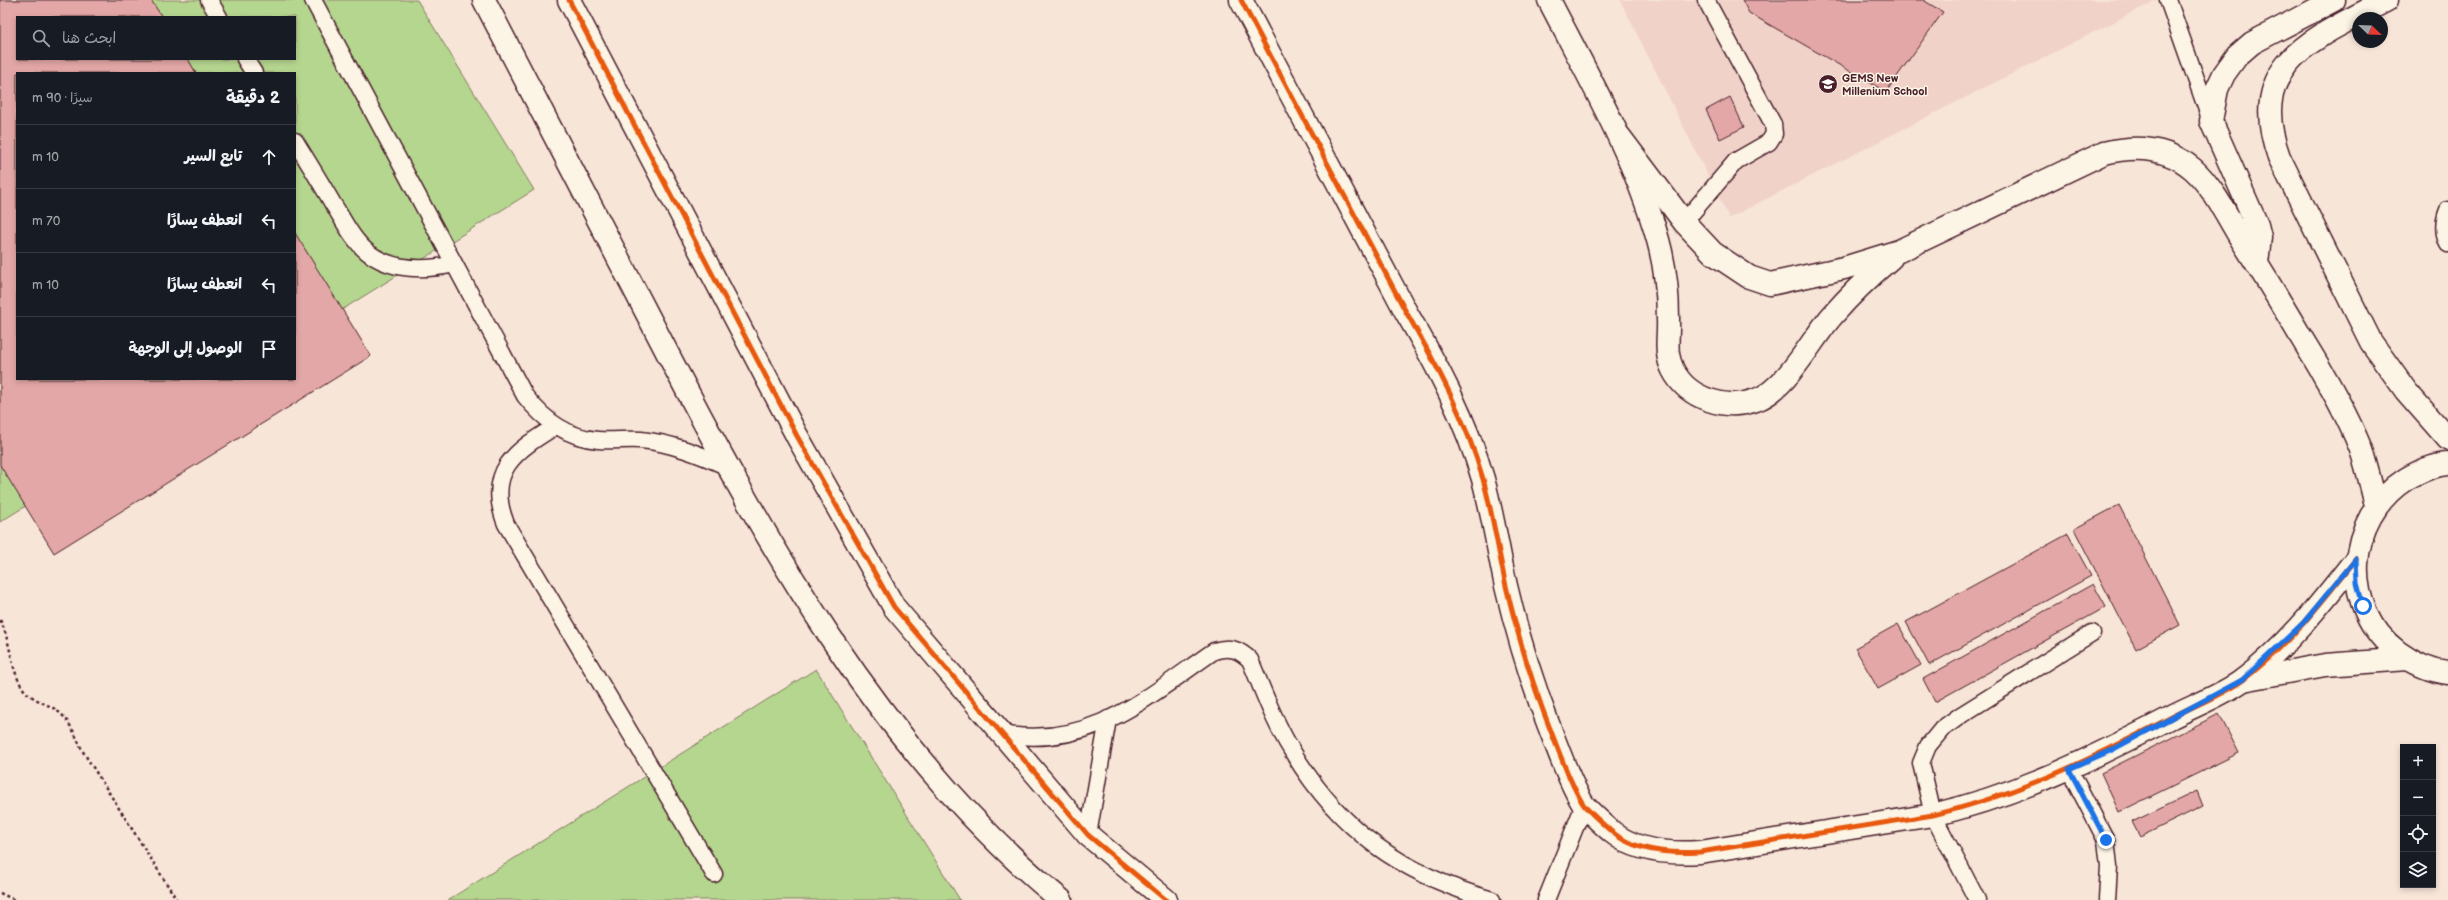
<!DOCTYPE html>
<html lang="ar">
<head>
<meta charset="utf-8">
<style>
	:root { --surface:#171b24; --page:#20242c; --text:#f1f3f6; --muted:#9ea1a6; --line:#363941 }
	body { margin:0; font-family:"Balsamiq Sans","Playpen Sans Arabic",sans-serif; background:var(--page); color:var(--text); direction:rtl }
	.controls { position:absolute; right:12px; bottom:12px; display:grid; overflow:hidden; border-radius:0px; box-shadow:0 2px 6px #0003 }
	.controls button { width:36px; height:36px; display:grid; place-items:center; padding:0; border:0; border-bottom:1px solid var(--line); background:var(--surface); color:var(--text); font:20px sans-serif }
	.compass { position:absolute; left:2352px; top:12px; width:36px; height:36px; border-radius:50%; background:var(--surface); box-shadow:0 2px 6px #0003; rotate:113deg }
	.stop { position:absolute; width:12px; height:12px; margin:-9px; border:3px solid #1a73e8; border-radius:50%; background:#fff }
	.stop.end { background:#1a73e8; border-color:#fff; box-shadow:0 1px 4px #0008 }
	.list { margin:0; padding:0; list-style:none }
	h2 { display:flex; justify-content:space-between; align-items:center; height:52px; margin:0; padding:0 16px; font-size:17px }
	h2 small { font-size:13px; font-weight:400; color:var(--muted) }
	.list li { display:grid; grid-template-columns:26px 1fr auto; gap:12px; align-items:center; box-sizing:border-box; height:64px; padding:0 16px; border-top:1px solid var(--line) }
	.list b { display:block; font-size:15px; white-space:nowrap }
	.list em { font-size:13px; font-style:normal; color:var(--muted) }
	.icon { flex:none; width:22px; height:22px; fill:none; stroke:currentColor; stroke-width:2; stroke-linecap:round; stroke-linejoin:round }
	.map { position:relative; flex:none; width:2448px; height:900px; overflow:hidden; direction:ltr }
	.search { position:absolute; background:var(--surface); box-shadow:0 2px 6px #0003; left:16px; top:16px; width:280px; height:44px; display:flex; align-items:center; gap:10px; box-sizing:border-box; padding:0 14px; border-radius:0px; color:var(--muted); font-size:15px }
	.panel { position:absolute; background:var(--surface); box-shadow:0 2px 6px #0003; left:16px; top:72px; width:280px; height:308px; border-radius:0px; direction:rtl }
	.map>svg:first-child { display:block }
	.built { fill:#f1d2c9 }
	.green { fill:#b5d68f; stroke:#807a5d; fill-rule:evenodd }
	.building { fill:#e2a7a6; stroke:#4a1f2b }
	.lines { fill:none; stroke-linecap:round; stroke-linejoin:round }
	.service-casing { stroke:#4a1f2b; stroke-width:19 }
	.minor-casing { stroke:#4a1f2b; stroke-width:25 }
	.tertiary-casing { stroke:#4a1f2b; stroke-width:25 }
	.path { stroke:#4a1f2b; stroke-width:2.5; stroke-dasharray:3 3; stroke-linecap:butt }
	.service { stroke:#fcf5e5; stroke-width:16 }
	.minor { stroke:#fcf5e5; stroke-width:22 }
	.tertiary { stroke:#fcf5e5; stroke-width:22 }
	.cycleway-casing { stroke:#fcf5e5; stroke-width:8 }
	.cycleway { stroke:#e8590c; stroke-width:5 }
	.route { stroke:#1a73e8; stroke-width:5 }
	.labels { text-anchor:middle; stroke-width:3; stroke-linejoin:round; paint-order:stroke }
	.poi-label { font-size:11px; font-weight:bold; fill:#4a1f2b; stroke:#fcf5e5; text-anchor:start }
</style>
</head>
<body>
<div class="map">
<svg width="2448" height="900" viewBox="0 0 2448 900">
	<rect width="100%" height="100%" fill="#f7e5d8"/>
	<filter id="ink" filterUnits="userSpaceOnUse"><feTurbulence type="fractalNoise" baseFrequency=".025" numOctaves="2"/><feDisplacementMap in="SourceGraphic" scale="8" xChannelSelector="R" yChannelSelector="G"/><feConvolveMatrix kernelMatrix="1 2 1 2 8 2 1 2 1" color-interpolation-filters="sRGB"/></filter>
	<g filter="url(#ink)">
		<polygon class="built" points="1620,0 2157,0 1729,218"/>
		<g class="green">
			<path d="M0 0H417L534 190 295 339V73H17V379H230L0 522ZM17 17H295V59H17Z"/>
			<polygon points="816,669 960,900 448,900"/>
		</g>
		<g class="building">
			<polygon points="0,0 151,0 162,17 17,17 17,59 188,59 196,73 17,73 17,379 295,379 295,233 371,356 54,553 0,465"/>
			<polygon points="1742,0 1923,0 1943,12 1886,92 1749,13"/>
			<polygon points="1730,97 1744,127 1720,139 1706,110"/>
			<polygon points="2119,505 2180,625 2136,649 2074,529"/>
			<polygon points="2068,534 2091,576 1929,665 1906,622"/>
			<polygon points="2093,584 2106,607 1935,702 1923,679"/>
			<polygon points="1898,624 1921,665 1878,689 1855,648"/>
			<polygon points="2219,714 2239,753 2119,812 2101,773"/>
			<polygon points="2197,791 2203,806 2140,837 2132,822"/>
		</g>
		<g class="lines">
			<g class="service-casing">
				<g id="service">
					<polyline points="209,0 219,17"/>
					<path d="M313 0 525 396C543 419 568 438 598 440 613 441 627 439 641 440 671 443 699 454 726 466"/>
					<polyline points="2168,0 2211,121"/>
					<polyline points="245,59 254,73"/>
					<path d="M295 141C308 162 321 183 333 204 341 216 347 229 356 240 379 271 420 272 454 264"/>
					<path d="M2448 210C2443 222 2443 233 2448 244"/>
					<polyline points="1684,222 1736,161 1769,142 1774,134 1773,124 1706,0"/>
					<path d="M556 426C515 451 485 471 506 524L714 874"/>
					<path d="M1003 734C1090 750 1147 697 1214 651 1229 646 1239 649 1250 660 1263 690 1274 722 1291 749 1339 831 1402 874 1492 900"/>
					<polyline points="2069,769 2106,840 2109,866 2107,900"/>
					<polyline points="1088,835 1108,719"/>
					<polyline points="1546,900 1584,805"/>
					<polyline points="1977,900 1933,815 1921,763 1928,746 1942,729 1961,715 2092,633"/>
				</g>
			</g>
			<g class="minor-casing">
				<g id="minor">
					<path d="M1241 0 1406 312C1437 365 1466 420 1483 479 1493 515 1498 550 1506 586 1518 637 1533 686 1552 734 1561 757 1570 783 1583 804 1590 813 1603 824 1612 832 1636 852 1670 854 1700 852L1933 815C2021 794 2091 759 2170 718 2193 706 2223 695 2243 680 2287 647 2323 601 2356 559"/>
					<path d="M1549 0C1589 78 1634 155 1658 240 1665 265 1668 292 1668 319 1669 337 1664 352 1673 370 1688 399 1726 411 1756 400 1786 390 1811 340 1832 316 1850 295 1870 276 1891 258"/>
					<path d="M2387 0C2318 37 2244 61 2279 157L2371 342 2406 391 2448 439"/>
					<path d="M1620 137 1684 222 1713 253 1749 277 1770 284 1844 268 1899 251 2104 153C2136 145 2167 147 2193 169 2213 187 2227 216 2241 239 2263 273 2284 308 2304 342 2325 376 2345 410 2360 447 2367 466 2371 486 2376 505"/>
					<polyline points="2257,263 2260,237 2257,225 2211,121 2217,89 2224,74 2237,56 2252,43 2334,0"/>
					<path d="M2448 464C2433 465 2418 472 2406 479 2345 518 2339 608 2398 652 2413 663 2429 671 2448 673"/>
					<polyline points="2243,680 2325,665 2408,659"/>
				</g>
			</g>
			<g class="tertiary-casing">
				<g id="tertiary">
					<path d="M484 0C541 110 599 221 656 331 763 538 878 749 1061 900"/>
					<polyline points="569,0 797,436 894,607 1088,835 1166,900"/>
				</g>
			</g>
			<g class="path">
				<path d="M0 620C11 641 10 667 22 687 31 701 49 703 60 713 71 723 76 737 82 750L177 900"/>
				<polyline points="0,893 15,900"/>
			</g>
			<use href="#service" class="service"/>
			<use href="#minor" class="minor"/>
			<use href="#tertiary" class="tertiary"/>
			<g class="cycleway-casing">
				<g id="cycleway">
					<polyline points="569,0 797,436 894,607 1088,835 1166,900"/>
					<path d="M1241 0 1406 312C1437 365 1466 420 1483 479 1493 515 1498 550 1506 586 1518 637 1533 686 1552 734 1561 757 1570 783 1583 804 1590 813 1603 824 1612 832 1636 852 1670 854 1700 852L1933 815C2021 794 2091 759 2170 718 2193 706 2223 695 2243 680 2287 647 2323 601 2356 559"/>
				</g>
			</g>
			<use href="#cycleway" class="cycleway"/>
		</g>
	</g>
	<g class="lines" filter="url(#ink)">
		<polyline class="route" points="2106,840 2069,769 2110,751 2242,680 2303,623 2356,559 2357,583 2363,606"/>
	</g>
	<defs>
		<g id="school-disc" transform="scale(1)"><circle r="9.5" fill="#4a1f2b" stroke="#fcf5e5"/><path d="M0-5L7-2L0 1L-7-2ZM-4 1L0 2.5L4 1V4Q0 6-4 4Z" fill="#fff"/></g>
	</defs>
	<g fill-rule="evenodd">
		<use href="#school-disc" x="1828" y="84"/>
	</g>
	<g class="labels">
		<g class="poi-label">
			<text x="1842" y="82">GEMS New<tspan x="1842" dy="13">Millenium School</tspan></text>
		</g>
	</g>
</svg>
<div class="controls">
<button>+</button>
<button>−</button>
<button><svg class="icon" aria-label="locate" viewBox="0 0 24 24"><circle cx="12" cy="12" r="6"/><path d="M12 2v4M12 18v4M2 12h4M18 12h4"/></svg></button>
<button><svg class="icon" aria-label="layers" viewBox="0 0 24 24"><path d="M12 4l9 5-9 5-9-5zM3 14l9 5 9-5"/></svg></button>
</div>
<svg class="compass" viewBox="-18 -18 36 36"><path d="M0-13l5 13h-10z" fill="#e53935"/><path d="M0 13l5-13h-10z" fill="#9ea1a6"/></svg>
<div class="stop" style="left:2363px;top:606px"></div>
<div class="stop end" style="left:2106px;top:840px"></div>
<div class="search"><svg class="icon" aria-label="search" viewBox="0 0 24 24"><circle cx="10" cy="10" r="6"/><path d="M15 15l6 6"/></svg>ابحث هنا</div>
<section class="panel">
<h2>2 دقيقة<small>سيرًا · 90 m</small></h2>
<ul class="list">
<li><svg class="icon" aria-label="ahead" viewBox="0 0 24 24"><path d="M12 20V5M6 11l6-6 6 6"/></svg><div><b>تابع السير</b></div><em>10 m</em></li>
<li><svg class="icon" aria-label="left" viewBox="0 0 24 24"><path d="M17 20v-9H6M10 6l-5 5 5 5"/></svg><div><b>انعطف يسارًا</b></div><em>70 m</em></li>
<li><svg class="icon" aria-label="left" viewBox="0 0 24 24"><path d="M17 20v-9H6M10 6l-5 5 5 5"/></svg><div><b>انعطف يسارًا</b></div><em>10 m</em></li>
<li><svg class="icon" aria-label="arrive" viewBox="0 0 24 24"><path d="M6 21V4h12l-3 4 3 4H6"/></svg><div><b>الوصول إلى الوجهة</b></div></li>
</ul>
</section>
</div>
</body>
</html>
